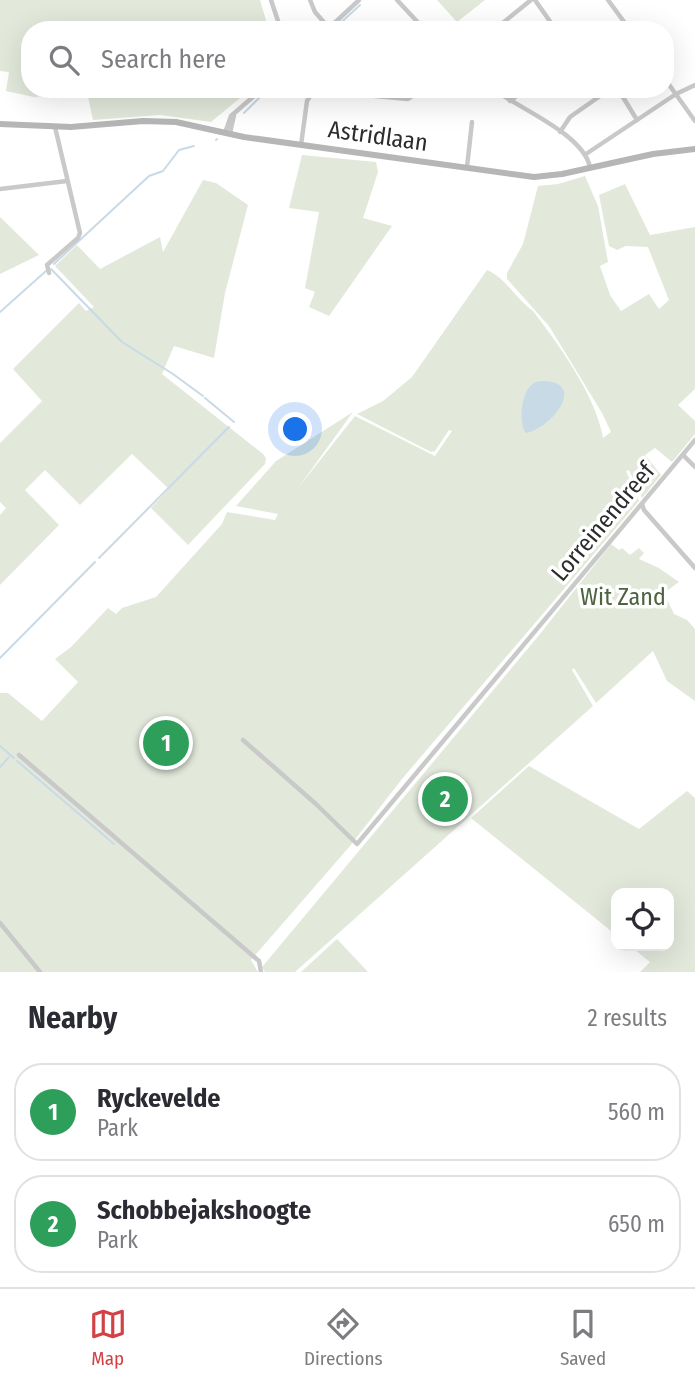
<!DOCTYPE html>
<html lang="en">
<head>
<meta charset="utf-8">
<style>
	:root { --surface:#fff; --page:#f2f2f3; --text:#2b2b33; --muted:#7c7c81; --line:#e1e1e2; --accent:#d14146 }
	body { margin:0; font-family:"Fira Sans Condensed",sans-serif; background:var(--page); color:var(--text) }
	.controls { position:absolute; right:21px; bottom:21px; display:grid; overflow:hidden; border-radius:14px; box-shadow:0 7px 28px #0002 }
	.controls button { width:63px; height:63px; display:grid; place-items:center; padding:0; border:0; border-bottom:2px solid var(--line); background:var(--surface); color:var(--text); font:35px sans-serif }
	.you { position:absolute; left:296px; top:430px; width:24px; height:24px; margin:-18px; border:5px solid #fff; border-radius:50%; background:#1a73e8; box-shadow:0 0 0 10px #1a73e833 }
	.badge { display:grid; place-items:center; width:46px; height:46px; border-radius:50%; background:var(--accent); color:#fff; font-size:23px; font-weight:700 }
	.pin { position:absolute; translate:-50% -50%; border:4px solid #fff; box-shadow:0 2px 7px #0006 }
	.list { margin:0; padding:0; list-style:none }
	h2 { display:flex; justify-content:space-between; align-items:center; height:91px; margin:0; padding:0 28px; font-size:30px }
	h2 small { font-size:23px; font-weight:400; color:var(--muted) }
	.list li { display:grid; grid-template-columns:46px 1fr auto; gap:21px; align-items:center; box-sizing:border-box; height:98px; margin:0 14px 14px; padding:0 14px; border:2px solid var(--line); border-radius:28px }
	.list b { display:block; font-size:26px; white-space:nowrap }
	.list p { margin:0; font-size:23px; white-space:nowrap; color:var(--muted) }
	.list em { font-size:23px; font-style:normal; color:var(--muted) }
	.icon { flex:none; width:38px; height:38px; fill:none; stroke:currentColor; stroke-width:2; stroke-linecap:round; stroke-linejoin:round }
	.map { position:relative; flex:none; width:695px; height:972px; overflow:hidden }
	.search { position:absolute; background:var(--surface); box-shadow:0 7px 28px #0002; left:21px; right:21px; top:21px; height:77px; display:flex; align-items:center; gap:18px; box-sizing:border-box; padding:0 24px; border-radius:28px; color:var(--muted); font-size:26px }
	.sheet { height:315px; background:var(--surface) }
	nav { display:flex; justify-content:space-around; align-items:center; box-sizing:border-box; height:98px; border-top:2px solid var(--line); background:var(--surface); font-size:19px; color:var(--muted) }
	nav a { display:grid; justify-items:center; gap:4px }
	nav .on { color:var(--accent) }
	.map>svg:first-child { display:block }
	.green { fill:#e2e9db }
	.water { fill:#c9dae7 }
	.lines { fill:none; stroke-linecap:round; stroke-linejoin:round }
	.stream { stroke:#c9dae7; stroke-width:2 }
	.street { stroke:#c9c9c9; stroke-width:4.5 }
	.secondary { stroke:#b6b6b6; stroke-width:6 }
	.labels { text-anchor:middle; stroke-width:7; stroke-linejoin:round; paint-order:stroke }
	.street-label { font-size:24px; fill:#2c2c2c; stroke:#fff }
	.park-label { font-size:24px; fill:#4e633f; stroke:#fff }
</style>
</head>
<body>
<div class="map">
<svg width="695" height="972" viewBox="0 0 695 972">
	<rect width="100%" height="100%" fill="#fff"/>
	<g class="green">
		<polygon points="0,0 260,0 269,30 30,30 30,89 251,89 211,122 160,115 93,120 87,92 73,91 72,93 34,97 6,91 9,72 0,71"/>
		<polygon points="437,0 485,0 457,22"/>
		<polygon points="302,155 376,162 378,172 363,218 392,226 329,316 309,307 315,292 305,288 319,212 289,208"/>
		<path d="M585 176 598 206 608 262 600 266 610 295 621 311 649 294 659 309 669 300 648 247 626 246 617 250 609 246 599 195 625 184 650 235 695 227V389L678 405 695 421V434L672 462 655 448 645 455 661 475 642 498 629 470 626 471 639 501 402 779 350 846 251 960 258 972H0V693H8L42 721 78 682 55 659 71 647 108 608 116 614 122 608 156 597 222 524 227 512 275 520 278 514 236 506 276 461 353 412 298 488 355 416 435 456 452 431 449 430 435 451 431 452 357 414 383 401 412 377 487 270C506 278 516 299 533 311 559 345 596 396 603 438L611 432 602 413 549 326 507 279V273L523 244 538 186 558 184Z"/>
		<polygon points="203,180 216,183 248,205 225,293 214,358 174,346 162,374 263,454 266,458 265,464 188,545 151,508 169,489 132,454 80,505 45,470 25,490 59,525 0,585 0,515 6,508 0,502 0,443 42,401 13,369 79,303 86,311 94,307 55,266 77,245 100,269 160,237 163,252"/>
		<polygon points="0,217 39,255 0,274"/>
		<polygon points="611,544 619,550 622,548 630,555 639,548 644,553 639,559 659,568 679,582 664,593 674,614 687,620 695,629 695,701 667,681 653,651 596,703 574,668 572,670 593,706 295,972 265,972 262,967 540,634"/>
		<polygon points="529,766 639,829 687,791 695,798 695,972 640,972 650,962 630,946 669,946 669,893 616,893 616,935 471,818"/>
		<polygon points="337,939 368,972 301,972"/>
	</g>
	<path class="water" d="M546 381C586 384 552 428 526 433 518 423 521 390 534 383 537 381 543 381 546 381Z"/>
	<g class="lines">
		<g class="stream">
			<polyline points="333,30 360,5"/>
			<polyline points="244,113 268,89"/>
			<polyline points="216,140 217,139"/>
			<polyline points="54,264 149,176 163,171 179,150 194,146"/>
			<polyline points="51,269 122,342 173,374 203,396"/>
			<polyline points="0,312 46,271"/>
			<polyline points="205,398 234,422"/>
			<polyline points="99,558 229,427"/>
			<polyline points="0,658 95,562"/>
			<polyline points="0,746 14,758"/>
			<polyline points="17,761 114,844"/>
			<polyline points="0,767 9,757"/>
		</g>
		<g class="street">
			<polyline points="271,0 281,30"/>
			<polyline points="310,0 315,12 329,28"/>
			<polyline points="397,0 425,30"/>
			<polyline points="535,0 556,30"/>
			<polyline points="608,0 630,30"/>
			<polyline points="327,30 359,0"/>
			<polyline points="414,30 420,24"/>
			<polyline points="494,30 531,0"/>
			<polyline points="665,79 695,121"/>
			<path d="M493 89C520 109 583 134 590 167"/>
			<polyline points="618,89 637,120"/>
			<polyline points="363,96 364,89"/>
			<polyline points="510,101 526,89"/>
			<polyline points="560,132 570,117 610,89"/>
			<polyline points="225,133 231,116 262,89"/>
			<polyline points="230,133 234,115"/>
			<polyline points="301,145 307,101 312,93 321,91 408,99 423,89"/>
			<polyline points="586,154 676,94 695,85"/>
			<polyline points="467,167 472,122"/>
			<polyline points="0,189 67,181"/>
			<polyline points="49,273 47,265 78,238 80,233 55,127"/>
			<polyline points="683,455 695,467"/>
			<polyline points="642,504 644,510 695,568"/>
			<polyline points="243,740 316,804 357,844 695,440"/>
			<polyline points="19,755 259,961 261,972"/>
			<polyline points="0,923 40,972"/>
		</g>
		<polyline class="secondary" points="0,124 71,127 143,121 176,122 244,137 534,177 562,174 653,154 695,149"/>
	</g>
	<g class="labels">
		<g class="street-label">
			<text transform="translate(378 136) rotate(8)" y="8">Astridlaan</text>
			<text transform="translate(603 522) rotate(-50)" y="8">Lorreinendreef</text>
		</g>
		<g class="park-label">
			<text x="623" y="605">Wit Zand</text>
		</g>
	</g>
</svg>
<div class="controls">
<button><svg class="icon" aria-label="locate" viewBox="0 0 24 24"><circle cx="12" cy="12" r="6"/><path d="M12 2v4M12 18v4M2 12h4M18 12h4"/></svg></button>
</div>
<div class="you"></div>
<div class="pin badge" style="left:166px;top:743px;background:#2e9e5b">1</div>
<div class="pin badge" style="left:445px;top:799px;background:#2e9e5b">2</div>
<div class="search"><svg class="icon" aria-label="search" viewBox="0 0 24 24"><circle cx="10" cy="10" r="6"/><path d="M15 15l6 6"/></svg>Search here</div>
</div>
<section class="sheet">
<h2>Nearby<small>2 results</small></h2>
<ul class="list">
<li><span class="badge" style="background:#2e9e5b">1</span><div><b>Ryckevelde</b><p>Park</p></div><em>560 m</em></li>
<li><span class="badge" style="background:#2e9e5b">2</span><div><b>Schobbejakshoogte</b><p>Park</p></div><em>650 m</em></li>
</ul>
</section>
<nav>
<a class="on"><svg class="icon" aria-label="map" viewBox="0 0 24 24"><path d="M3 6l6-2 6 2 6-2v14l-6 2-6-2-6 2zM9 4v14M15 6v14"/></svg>Map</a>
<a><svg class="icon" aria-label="directions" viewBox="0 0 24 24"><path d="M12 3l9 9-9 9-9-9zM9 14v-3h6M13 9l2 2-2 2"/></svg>Directions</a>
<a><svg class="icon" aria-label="saved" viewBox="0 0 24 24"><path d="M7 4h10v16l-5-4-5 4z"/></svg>Saved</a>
</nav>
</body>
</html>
